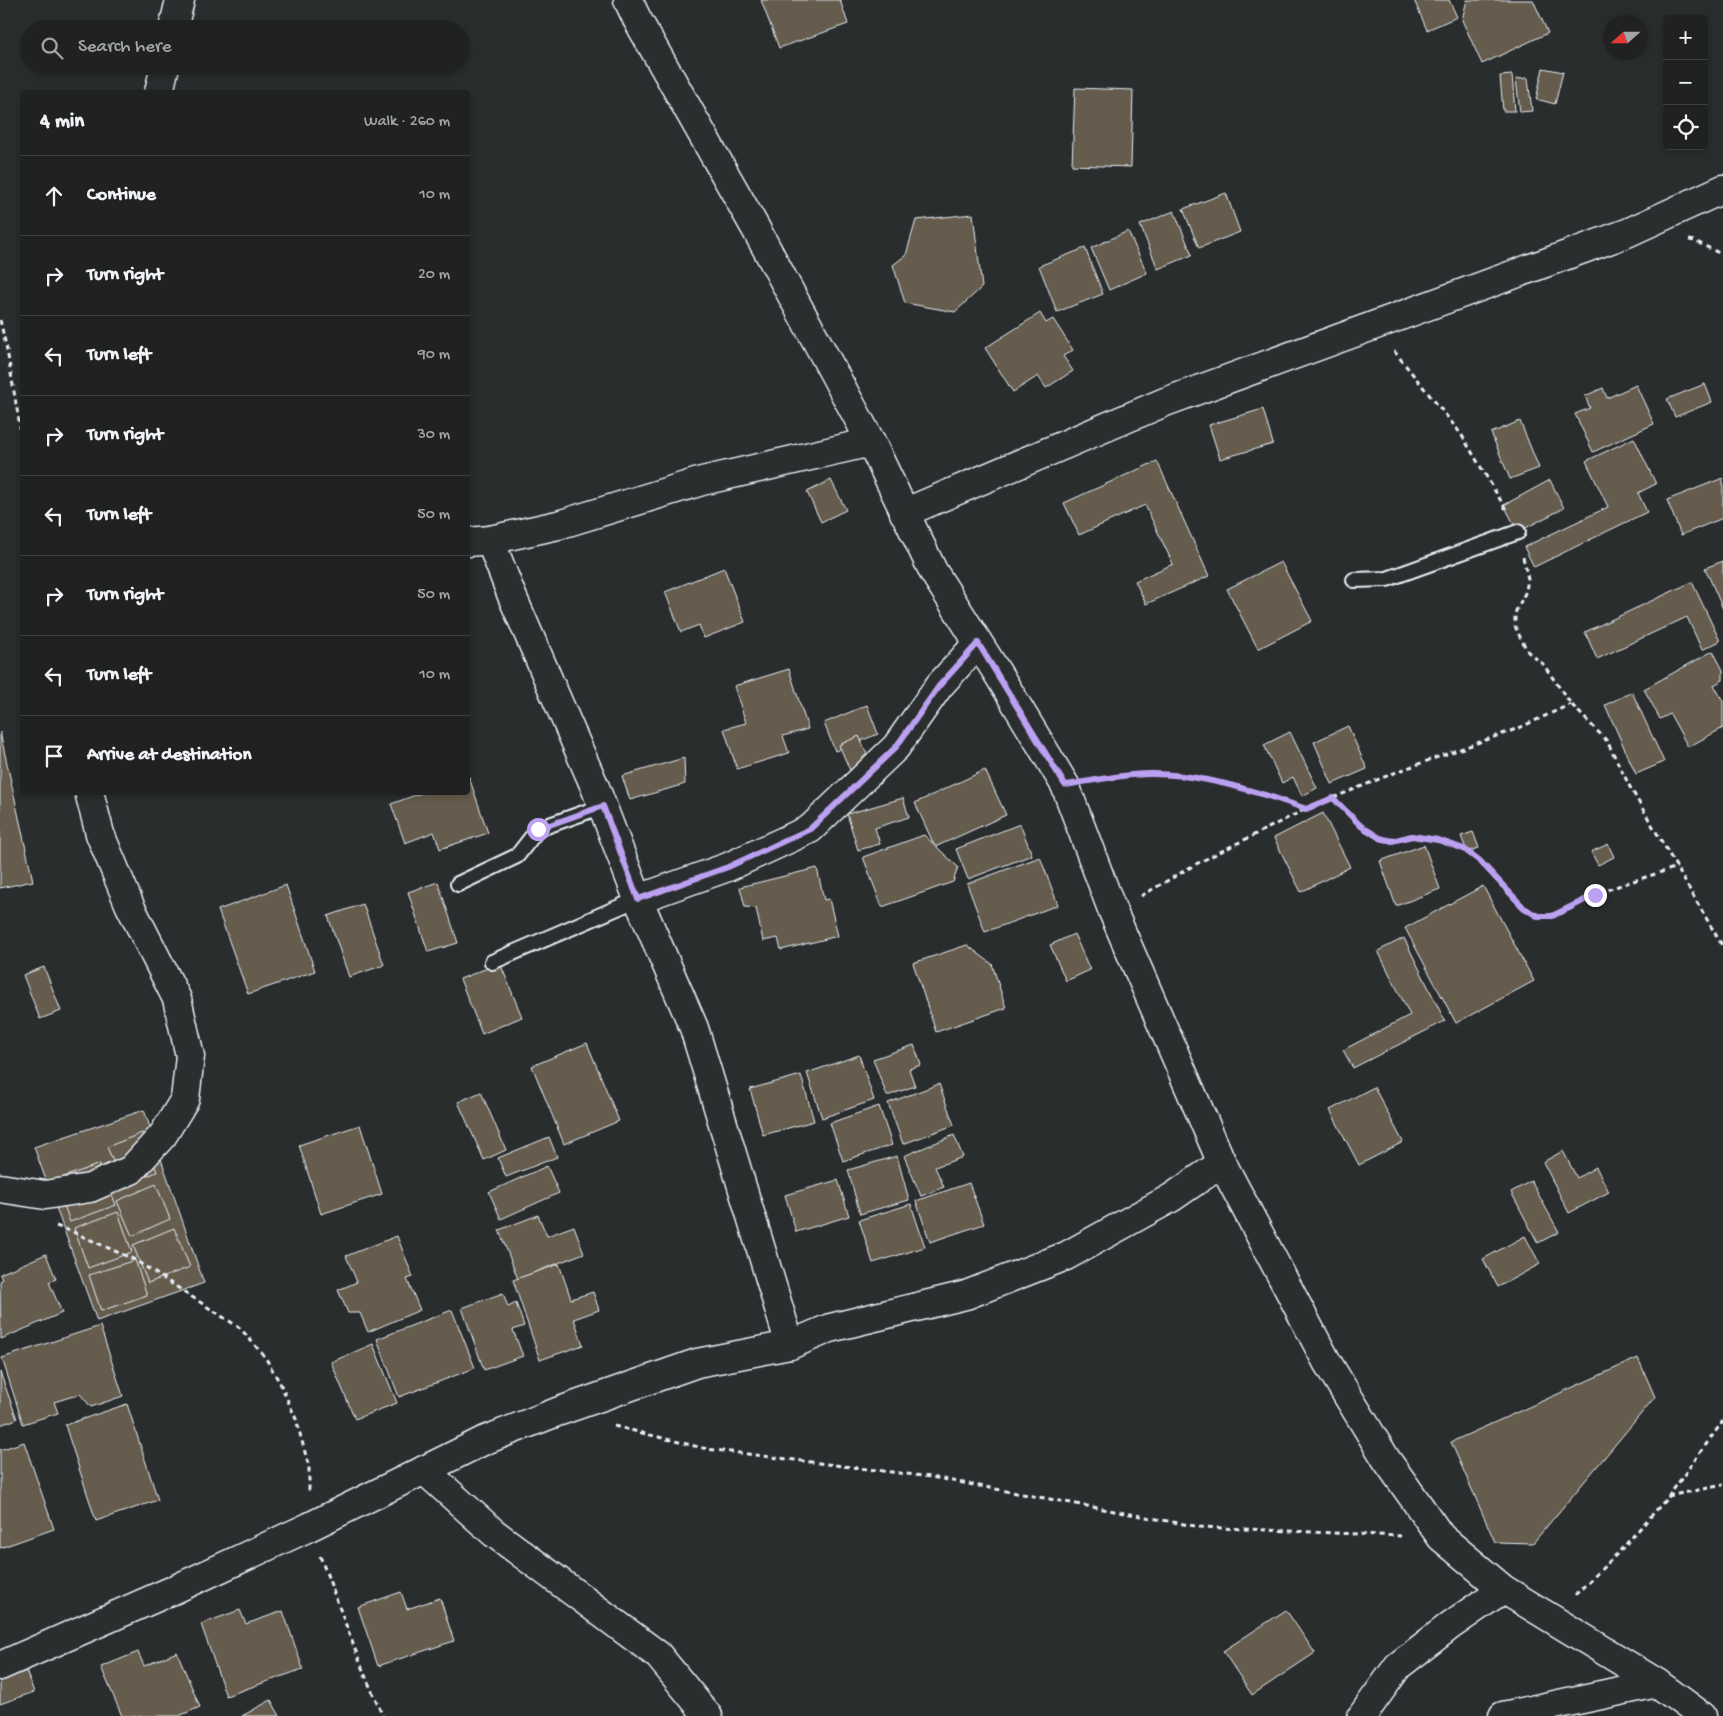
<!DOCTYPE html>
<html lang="en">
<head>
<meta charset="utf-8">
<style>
	:root { --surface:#202222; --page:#2d2f2f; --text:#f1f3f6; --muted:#a2a4a5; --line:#3d3f40 }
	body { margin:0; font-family:"Gochi Hand",sans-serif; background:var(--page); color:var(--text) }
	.controls { position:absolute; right:15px; top:15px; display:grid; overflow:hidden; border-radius:5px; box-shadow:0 2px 8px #0003 }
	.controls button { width:45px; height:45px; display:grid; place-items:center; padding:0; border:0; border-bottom:1px solid var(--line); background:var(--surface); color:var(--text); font:25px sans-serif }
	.compass { position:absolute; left:1603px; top:15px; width:45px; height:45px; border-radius:50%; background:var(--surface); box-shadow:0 2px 8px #0003; rotate:249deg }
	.stop { position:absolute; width:15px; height:15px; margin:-11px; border:4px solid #bca0f2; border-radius:50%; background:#fff }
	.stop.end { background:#bca0f2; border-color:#fff; box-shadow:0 1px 5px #0008 }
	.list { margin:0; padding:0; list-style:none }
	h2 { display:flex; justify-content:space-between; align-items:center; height:65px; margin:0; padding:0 20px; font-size:21px }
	h2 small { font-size:16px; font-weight:400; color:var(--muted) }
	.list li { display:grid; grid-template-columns:32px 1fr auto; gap:15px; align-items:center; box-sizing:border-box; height:80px; padding:0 20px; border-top:1px solid var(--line) }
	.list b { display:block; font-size:19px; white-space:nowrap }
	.list em { font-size:16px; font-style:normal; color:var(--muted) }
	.icon { flex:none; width:28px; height:28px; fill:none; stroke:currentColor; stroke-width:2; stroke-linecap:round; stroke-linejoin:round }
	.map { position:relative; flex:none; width:1723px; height:1716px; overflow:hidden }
	.search { position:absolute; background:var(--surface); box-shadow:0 2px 8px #0003; left:20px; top:20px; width:450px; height:55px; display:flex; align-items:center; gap:12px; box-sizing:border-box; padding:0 18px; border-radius:28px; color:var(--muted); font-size:19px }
	.panel { position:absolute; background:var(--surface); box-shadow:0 2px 8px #0003; left:20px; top:90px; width:450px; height:705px; border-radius:5px }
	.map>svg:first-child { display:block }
	.building { fill:#665c4d; stroke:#e8f1f8 }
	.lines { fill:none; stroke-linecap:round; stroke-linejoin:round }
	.lane-casing { stroke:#e8f1f8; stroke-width:18 }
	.street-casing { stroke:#e8f1f8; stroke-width:31 }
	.path { stroke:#e8f1f8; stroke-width:3; stroke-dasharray:5 4; stroke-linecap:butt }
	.lane { stroke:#2a2d2e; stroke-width:14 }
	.street { stroke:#2a2d2e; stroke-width:28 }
	.route { stroke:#bca0f2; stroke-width:6 }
</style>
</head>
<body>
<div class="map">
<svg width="1723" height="1716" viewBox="0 0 1723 1716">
	<rect width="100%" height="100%" fill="#2a2d2e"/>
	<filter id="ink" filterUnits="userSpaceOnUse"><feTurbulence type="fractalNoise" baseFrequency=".02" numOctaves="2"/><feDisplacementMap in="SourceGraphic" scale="10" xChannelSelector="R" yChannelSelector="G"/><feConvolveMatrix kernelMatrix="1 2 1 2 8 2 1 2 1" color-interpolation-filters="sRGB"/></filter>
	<g filter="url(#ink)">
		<g class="building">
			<polygon points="761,0 840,0 848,24 779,48"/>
			<polygon points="1414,0 1449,0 1457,17 1427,30"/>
			<polygon points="1467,0 1533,0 1548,33 1482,64 1462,20"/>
			<polygon points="1543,68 1563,72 1555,104 1536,99"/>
			<polygon points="1512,75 1515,111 1503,111 1500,76"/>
			<polygon points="1528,78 1532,111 1520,112 1516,79"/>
			<polygon points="1075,88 1133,90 1131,167 1072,165"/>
			<polygon points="1226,193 1240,232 1199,248 1183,209"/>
			<polygon points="1174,211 1192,255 1158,269 1140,225"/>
			<polygon points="973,214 982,287 955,312 905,303 893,265 906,255 916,220"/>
			<polygon points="1128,231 1147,273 1109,290 1091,248"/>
			<polygon points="1085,248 1103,294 1057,312 1039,266"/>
			<polygon points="1040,313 1046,323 1053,319 1073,350 1063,356 1073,371 1046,388 1038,376 1013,392 985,348"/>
			<polygon points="1705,384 1712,402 1675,417 1667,399"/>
			<polygon points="1636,385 1654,424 1593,452 1575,414 1590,408 1585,396 1603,388 1607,398"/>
			<polygon points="1263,409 1273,444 1220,459 1209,425"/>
			<polygon points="1520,421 1539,468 1510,479 1491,433"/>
			<polygon points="1634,438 1656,484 1638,493 1647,512 1534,567 1524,547 1608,507 1586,461"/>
			<polygon points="1157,461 1209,576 1146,604 1135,581 1173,564 1145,505 1079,535 1064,503"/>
			<polygon points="1723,478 1723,518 1681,535 1667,500"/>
			<polygon points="831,480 846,510 821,522 807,492"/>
			<polygon points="1550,480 1564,508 1518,532 1504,505"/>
			<polygon points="1723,561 1723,609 1705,568"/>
			<polygon points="1281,562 1312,621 1258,649 1227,589"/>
			<polygon points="724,568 745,622 704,638 699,625 681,632 665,592"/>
			<polygon points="1692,582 1720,641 1702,650 1687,617 1597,659 1585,632"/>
			<polygon points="1713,651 1723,670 1723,680 1714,685 1723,701 1723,728 1688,747 1670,714 1660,719 1644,689"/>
			<polygon points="789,669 808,729 783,736 789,753 737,769 724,729 746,723 734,686"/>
			<polygon points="1632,692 1664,762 1636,774 1605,705"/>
			<polygon points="867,705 878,734 835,751 824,723"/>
			<polygon points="1348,726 1367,769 1332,784 1314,742"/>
			<polygon points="0,732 33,881 0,888"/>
			<polygon points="1290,732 1317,788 1302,796 1293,777 1282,783 1264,745"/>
			<polygon points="859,736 872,766 852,775 839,745"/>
			<polygon points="684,758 685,784 630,800 622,776"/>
			<polygon points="985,770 1006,815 935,847 915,803"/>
			<polygon points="468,777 469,777 488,833 440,849 434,832 405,843 391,804 424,792 468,792"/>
			<polygon points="903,798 909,817 875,828 880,844 858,850 847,814"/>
			<polygon points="1323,813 1350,867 1301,892 1274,838"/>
			<polygon points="1020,824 1032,855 968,879 956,849"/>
			<polygon points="1473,832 1479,848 1467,852 1461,836"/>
			<polygon points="924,835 958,867 953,882 882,907 863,857"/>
			<polygon points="1608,844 1614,857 1598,865 1591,852"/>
			<polygon points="1424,845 1440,889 1396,906 1380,861"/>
			<polygon points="1040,857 1058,905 985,932 967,884"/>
			<polygon points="817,868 824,900 829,899 838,936 781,950 778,938 763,941 756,908 745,907 740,887"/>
			<polygon points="438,882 458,943 428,952 408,892"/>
			<polygon points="286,885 315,971 248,994 218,910"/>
			<polygon points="1483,886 1534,981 1456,1023 1405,928"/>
			<polygon points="363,904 384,965 349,977 328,916"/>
			<polygon points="1074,934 1090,970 1066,981 1050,945"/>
			<polygon points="1404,938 1445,1021 1353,1068 1343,1050 1410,1015 1378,951"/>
			<polygon points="967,945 992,964 1006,1008 936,1032 913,963"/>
			<polygon points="500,963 522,1017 482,1034 460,979"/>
			<polygon points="44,967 61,1011 40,1019 23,975"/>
			<polygon points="587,1043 619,1121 564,1144 532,1066"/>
			<polygon points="914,1045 921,1065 909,1069 915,1086 887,1096 873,1059"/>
			<polygon points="859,1055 874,1100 822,1118 807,1073"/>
			<polygon points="801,1075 814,1121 763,1135 750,1089"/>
			<polygon points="939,1084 954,1125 903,1144 888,1103"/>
			<polygon points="1374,1087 1403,1142 1359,1165 1330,1110"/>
			<polygon points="481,1092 506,1150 484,1160 458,1102"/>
			<polygon points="879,1106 892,1145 843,1161 830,1123"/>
			<polygon points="144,1110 204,1283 97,1321 34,1147"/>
			<polygon points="360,1125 382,1194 321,1214 299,1145"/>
			<polygon points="142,1133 157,1172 123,1185 107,1147"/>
			<polygon points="954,1135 963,1157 935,1167 944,1187 921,1196 904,1156"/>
			<polygon points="549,1137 557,1157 506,1177 498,1158"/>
			<polygon points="1563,1151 1577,1178 1596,1167 1609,1192 1569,1213 1543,1162"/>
			<polygon points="897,1156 909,1200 860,1214 848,1170"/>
			<polygon points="100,1164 116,1205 70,1222 55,1180"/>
			<polygon points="547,1166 559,1193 501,1219 489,1192"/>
			<polygon points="838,1180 849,1216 796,1232 785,1195"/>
			<polygon points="1531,1181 1559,1232 1538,1243 1511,1192"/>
			<polygon points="969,1183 984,1224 930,1242 916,1201"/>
			<polygon points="156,1184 170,1219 132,1236 117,1201"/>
			<polygon points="911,1204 925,1247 873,1263 859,1220"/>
			<polygon points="118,1212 132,1252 88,1268 74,1228"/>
			<polygon points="538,1215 547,1236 574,1226 584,1253 518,1279 499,1230"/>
			<polygon points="174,1228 190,1267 148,1283 133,1245"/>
			<polygon points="397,1236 413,1277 407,1279 420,1310 368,1332 360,1313 348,1313 338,1290 357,1282 346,1256"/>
			<polygon points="1525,1236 1540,1264 1498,1287 1483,1259"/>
			<polygon points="46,1254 56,1279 49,1282 62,1313 1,1339 0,1281 2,1280 0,1274"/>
			<polygon points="135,1260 147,1295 101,1311 89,1275"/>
			<polygon points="559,1264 571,1299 593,1292 599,1310 574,1319 583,1345 540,1360 513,1280"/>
			<polygon points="503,1293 508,1307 516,1303 524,1326 513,1330 523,1356 484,1370 462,1308"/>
			<polygon points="452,1310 475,1368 399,1397 377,1339"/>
			<polygon points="100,1326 123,1396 91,1407 80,1394 54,1402 58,1413 23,1424 2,1358"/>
			<polygon points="373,1344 397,1403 355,1419 331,1362"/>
			<polygon points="1638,1358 1655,1397 1533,1543 1495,1542 1451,1442"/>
			<polygon points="0,1372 17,1419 0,1425"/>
			<polygon points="127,1404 158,1500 96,1521 65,1425"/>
			<polygon points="24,1442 54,1529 0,1548 0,1450"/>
			<polygon points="401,1592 407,1609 440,1598 454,1641 378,1666 358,1607"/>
			<polygon points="240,1610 246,1624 283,1611 303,1669 226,1696 201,1624"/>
			<polygon points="1286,1610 1315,1653 1252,1695 1223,1651"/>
			<polygon points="138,1652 144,1666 177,1652 200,1707 179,1716 122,1716 101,1667"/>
			<polygon points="26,1671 34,1692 0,1704 0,1681"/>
			<polygon points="271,1700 280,1716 242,1716"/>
		</g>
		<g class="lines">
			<g class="lane-casing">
				<g id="lane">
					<polyline points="1354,580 1387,579 1518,532"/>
					<polyline points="458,884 517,856 538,829 603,806"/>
					<polyline points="492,962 638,899"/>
				</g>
			</g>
			<g class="street-casing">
				<g id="street">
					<polyline points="628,0 637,19 756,229 871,442 933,571 998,674 1065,785 1113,912 1222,1163 1327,1362 1386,1459 1441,1537 1503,1589 1657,1683 1702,1716"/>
					<polyline points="173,29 180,0"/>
					<polyline points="159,92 165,66"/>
					<polyline points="904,513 1165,402 1627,233 1723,189"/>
					<polyline points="490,540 512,596 595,787 638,899 694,1028 790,1345"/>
					<polyline points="468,542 490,540 558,525 702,481 871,442"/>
					<polyline points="638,899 728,867 810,829 896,747 939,686 978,643"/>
					<polyline points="0,1188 45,1195 90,1188 131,1170 163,1135 185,1099 190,1056 177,999 130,906 100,834 89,792"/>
					<polyline points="424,1470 494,1533 658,1655 708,1716"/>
					<polyline points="0,1666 171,1591 309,1527 483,1441 557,1412 697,1363 790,1345 830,1328 966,1295 1066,1256 1171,1198 1222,1163"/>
					<polyline points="1362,1716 1398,1666 1451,1625 1503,1589"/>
					<polyline points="1503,1716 1657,1683"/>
				</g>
			</g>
			<g class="path">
				<polyline points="1689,240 1695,241 1723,255"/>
				<polyline points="0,320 7,350 22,439"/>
				<polyline points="1394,351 1461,434 1507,511"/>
				<polyline points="1523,557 1528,579 1526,591 1515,613 1515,626 1520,637 1528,652 1543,664 1571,704 1607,741 1630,787 1723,947"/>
				<path d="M1095 780C1113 777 1131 774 1149 774 1198 772 1260 792 1306 809"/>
				<path d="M1333 798C1346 811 1364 833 1382 839 1395 843 1400 837 1412 836 1424 836 1452 843 1463 849 1491 864 1519 919 1550 916 1563 915 1582 901 1594 895 1621 884 1650 876 1677 867"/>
				<polyline points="1141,896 1196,864 1306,809 1399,771 1519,728 1571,704"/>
				<polyline points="56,1226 73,1232 135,1260 240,1328 265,1357 280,1383 296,1419 309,1467 309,1492"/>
				<polyline points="614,1426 707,1449 931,1477 1200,1527 1401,1536"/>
				<polyline points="1668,1496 1723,1485"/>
				<polyline points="320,1556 364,1673 383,1716"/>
				<polyline points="1575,1595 1618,1553 1668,1497 1723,1421"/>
			</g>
			<use href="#lane" class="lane"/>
			<use href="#street" class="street"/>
		</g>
	</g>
	<g class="lines" filter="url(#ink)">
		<path class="route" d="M538 829 603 806 638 899 728 867 810 829 896 747 939 686 978 643 1065 785C1093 781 1121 774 1149 774 1198 773 1260 792 1306 809L1333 798 1361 826 1380 838 1392 841 1412 836 1438 840 1464 849 1480 861 1524 908 1537 916H1552L1595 895"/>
	</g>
</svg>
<div class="controls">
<button>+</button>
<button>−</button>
<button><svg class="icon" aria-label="locate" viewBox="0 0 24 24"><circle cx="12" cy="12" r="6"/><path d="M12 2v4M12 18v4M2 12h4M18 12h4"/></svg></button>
</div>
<svg class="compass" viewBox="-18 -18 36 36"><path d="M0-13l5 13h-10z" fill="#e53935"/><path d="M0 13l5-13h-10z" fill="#a2a4a5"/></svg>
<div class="stop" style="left:538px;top:829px"></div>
<div class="stop end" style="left:1595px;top:895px"></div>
<div class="search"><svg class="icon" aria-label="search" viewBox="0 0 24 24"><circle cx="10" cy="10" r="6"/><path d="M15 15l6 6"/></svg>Search here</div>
<section class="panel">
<h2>4 min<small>Walk · 260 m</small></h2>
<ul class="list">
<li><svg class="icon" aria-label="ahead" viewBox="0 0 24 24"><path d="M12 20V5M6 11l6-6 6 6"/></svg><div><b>Continue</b></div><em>10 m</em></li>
<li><svg class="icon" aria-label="right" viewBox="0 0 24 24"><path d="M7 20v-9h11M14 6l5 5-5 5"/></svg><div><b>Turn right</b></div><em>20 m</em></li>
<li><svg class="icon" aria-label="left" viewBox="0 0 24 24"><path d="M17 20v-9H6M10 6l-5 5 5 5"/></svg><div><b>Turn left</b></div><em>90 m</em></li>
<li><svg class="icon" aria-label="right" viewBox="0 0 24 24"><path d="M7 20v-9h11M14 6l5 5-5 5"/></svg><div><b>Turn right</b></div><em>30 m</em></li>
<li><svg class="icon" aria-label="left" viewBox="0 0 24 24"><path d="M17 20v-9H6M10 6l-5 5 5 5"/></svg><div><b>Turn left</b></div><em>50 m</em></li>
<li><svg class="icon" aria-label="right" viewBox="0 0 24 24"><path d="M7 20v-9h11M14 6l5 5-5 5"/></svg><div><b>Turn right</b></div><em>50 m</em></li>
<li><svg class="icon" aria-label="left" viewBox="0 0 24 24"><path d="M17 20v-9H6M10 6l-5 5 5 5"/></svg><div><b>Turn left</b></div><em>10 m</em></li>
<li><svg class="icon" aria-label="arrive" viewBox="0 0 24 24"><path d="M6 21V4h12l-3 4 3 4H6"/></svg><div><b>Arrive at destination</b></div></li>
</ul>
</section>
</div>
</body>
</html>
